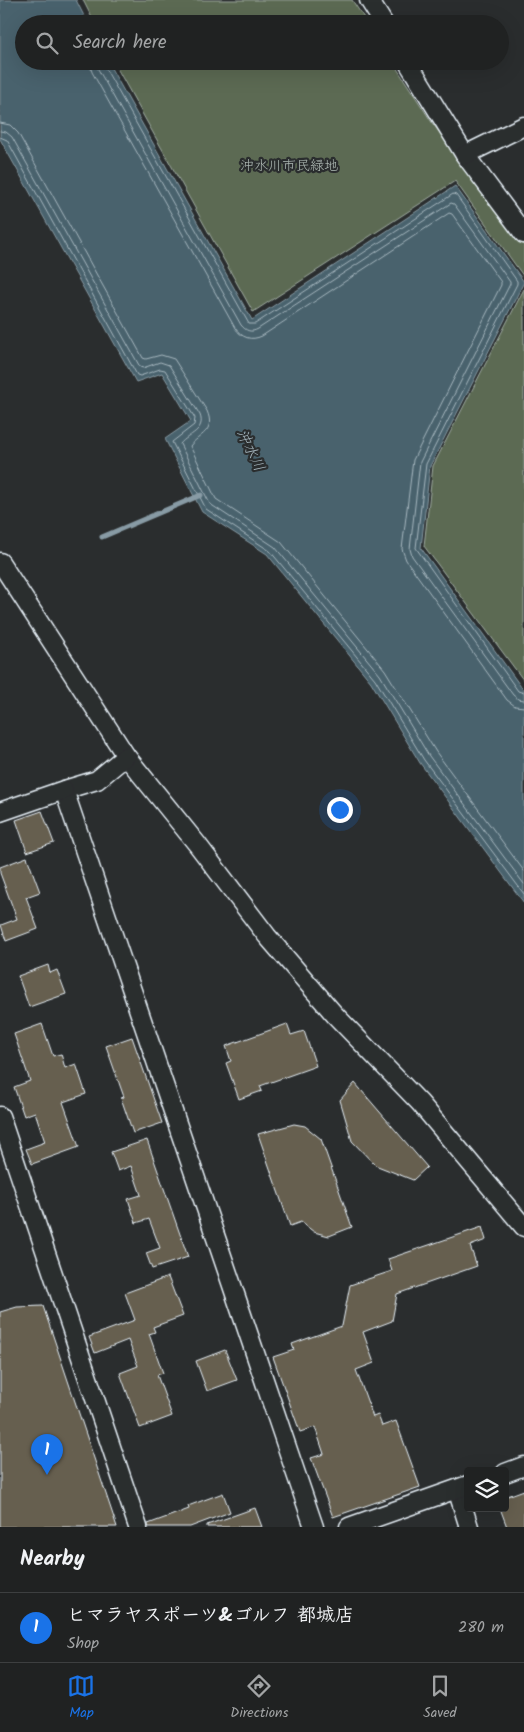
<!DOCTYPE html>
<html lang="en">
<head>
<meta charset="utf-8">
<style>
	:root { --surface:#202222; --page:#282a2a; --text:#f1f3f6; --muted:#a2a4a5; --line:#3d3f40; --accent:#1a73e8 }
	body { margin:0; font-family:Kalam,"Klee One",sans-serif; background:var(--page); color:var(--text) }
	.controls { position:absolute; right:15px; bottom:15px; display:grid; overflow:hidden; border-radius:5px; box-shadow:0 5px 20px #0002 }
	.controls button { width:45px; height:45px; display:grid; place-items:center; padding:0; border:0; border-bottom:1px solid var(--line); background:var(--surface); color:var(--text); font:25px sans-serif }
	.you { position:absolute; left:339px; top:809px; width:18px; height:18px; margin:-12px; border:4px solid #fff; border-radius:50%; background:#1a73e8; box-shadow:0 0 0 8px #1a73e833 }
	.badge { display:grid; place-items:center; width:32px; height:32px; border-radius:50%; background:var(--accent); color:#fff; font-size:16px; font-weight:700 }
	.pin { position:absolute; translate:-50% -41px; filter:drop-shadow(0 1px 2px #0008) }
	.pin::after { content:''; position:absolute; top:26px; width:18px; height:15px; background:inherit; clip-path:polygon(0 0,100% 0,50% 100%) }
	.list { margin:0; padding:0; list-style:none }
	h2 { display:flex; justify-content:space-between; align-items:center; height:65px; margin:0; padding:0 20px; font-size:21px }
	h2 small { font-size:16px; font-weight:400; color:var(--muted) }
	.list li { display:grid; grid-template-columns:32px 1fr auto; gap:15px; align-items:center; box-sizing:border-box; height:70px; padding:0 20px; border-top:1px solid var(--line) }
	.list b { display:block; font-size:19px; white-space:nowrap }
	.list p { margin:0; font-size:16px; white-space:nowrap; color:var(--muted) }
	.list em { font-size:16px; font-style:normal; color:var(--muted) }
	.icon { flex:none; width:28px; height:28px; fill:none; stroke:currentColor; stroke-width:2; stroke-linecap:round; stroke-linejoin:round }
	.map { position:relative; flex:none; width:524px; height:1527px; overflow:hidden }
	.search { position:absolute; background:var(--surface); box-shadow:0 5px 20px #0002; left:15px; right:15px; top:15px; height:55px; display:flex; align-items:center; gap:12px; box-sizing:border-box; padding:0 18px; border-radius:28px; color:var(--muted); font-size:19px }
	.sheet { height:135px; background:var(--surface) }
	nav { display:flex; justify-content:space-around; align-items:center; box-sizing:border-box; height:70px; border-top:1px solid var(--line); background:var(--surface); font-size:14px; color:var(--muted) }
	nav a { display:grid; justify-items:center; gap:2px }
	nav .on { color:var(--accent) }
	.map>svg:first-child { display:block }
	.green { fill:#5c6a52; stroke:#a2aea5 }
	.water { fill:#48626d; stroke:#889ba5 }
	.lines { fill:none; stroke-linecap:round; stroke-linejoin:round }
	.shore { stroke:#a8b8c0; stroke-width:1 }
	.stream { stroke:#889ba5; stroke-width:5 }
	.building { fill:#665f4f; stroke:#e8f1f8 }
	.street-casing { stroke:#e8f1f8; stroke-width:21 }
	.street { stroke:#2a2d2e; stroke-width:18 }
	.labels { text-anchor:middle; stroke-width:4.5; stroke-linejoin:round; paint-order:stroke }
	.park-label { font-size:14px; fill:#b0bbb6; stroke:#2a2d2e }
	.water-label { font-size:15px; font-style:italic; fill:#a8b8c0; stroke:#2a2d2e }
</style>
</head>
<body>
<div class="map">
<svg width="524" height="1527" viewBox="0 0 524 1527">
	<rect width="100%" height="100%" fill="#2a2d2e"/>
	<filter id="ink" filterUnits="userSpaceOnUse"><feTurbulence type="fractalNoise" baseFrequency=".02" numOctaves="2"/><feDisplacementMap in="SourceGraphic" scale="10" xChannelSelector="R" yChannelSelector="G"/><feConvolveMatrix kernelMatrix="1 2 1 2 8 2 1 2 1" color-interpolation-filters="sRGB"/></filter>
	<g filter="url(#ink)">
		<g class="green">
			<polygon points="83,0 352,0 368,24 95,24"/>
			<polygon points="113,61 392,61 433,124 524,244 524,277 455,181 253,312"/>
			<polygon points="524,289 524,681 424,546 433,466"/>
		</g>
		<polygon class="water" points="0,0 76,0 88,24 24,24 24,61 107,61 252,320 455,186 524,282 430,466 421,548 524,691 524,903 420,763 371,682 267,554 202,512 165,439 191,421 162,373 136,382 0,139"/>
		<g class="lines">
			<g class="shore">
				<path d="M89 61 92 72 235 328C242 338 251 341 262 336L449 213 452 214 501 282V285L413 460 402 549 406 560 507 700 515 706 524 707"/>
				<path d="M97 61 98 69 241 325C246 331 251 333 258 329L451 203 454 204 510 282V284L420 462 410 549 412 556 513 695 518 699 524 700"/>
				<polyline points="103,61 104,66 249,324 255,324 453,194 456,195 517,281 517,284 426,464 416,548 518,691 524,693"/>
				<path d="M0 123 10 125 18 133 143 358 146 359 161 355 174 359 207 411C216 432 199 434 190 446L216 499 281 542 385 670 436 752 524 871"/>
				<path d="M0 131 6 132 12 137 140 367 143 368 160 362 169 365 200 415C206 431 188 434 180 444L210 504 275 547 380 675 429 756 524 884"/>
				<polyline points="0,137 7,140 137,375 140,376 160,369 165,370 195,418 194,425 172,442 206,509 270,551 375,679 424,760 524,894"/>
			</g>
			<polyline class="stream" points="102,537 201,495"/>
		</g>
		<g class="building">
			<polygon points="42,811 54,843 27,852 16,820"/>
			<polygon points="27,857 40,892 26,897 38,929 6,941 1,925 17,919 0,873 0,867"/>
			<polygon points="48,965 50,973 57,970 66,994 29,1007 18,976"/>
			<polygon points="42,1024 53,1056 61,1054 65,1068 76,1064 86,1094 63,1102 79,1147 32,1164 26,1149 45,1142 35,1112 24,1116 14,1087 30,1081 14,1034"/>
			<polygon points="287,1024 291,1035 304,1031 316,1066 260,1086 262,1091 239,1099 226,1063 231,1061 226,1046"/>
			<polygon points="132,1037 162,1123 133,1133 121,1098 124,1097 106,1046"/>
			<polygon points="355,1083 427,1167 413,1180 375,1165 352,1141 340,1100"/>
			<polygon points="294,1124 305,1126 321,1139 352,1227 329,1236 314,1232 301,1222 290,1226 258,1134"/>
			<polygon points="147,1140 188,1257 152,1269 146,1253 160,1248 149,1219 136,1223 128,1199 141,1195 131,1166 118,1171 111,1152"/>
			<polygon points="482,1227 486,1240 470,1246 477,1266 397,1294 392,1321 363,1332 374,1363 356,1370 373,1417 378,1415 382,1426 396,1421 420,1487 333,1517 311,1458 324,1454 315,1427 300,1432 273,1357 294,1350 292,1344 342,1326 350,1285 392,1271 388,1259"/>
			<polygon points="168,1277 183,1316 153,1327 155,1332 149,1334 163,1373 157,1375 172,1416 140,1428 120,1373 138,1366 128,1340 95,1353 89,1337 135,1320 125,1293"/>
			<polygon points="43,1306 117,1527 0,1527 0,1312 17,1307"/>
			<polygon points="225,1350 237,1380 207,1391 196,1361"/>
			<polygon points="524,1490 524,1527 507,1527 500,1508 505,1508 505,1497"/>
			<polygon points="223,1493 230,1512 190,1527 148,1527 148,1524 189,1509 188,1506"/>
			<polygon points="255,1508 262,1527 207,1527 207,1525"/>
		</g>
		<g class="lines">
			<g class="street-casing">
				<g id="street">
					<polyline points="369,0 384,24"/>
					<polyline points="407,61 465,155 524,234"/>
					<polyline points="465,155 524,126"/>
					<polyline points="0,562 126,756 197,844 267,936 335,1015 420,1103 524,1227"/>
					<polyline points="126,756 97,780 64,790 314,1527"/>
					<polyline points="0,812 64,790"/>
					<polyline points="0,1116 138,1527"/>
					<polyline points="505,1473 524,1466"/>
					<polyline points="457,1489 469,1527"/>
					<polyline points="349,1527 468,1485"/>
				</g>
			</g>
			<use href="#street" class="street"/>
		</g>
	</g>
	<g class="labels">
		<g class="park-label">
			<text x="289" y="170">沖水川市民緑地</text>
		</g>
		<g class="water-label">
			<text transform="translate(251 450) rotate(64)" y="5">沖水川</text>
		</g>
	</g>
</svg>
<div class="controls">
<button><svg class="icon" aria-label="layers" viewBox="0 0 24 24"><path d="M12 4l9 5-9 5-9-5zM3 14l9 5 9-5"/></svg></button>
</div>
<div class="you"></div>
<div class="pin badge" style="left:47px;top:1475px">1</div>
<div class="search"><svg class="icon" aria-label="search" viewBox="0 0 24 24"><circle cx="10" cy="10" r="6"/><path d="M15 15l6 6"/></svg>Search here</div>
</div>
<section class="sheet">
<h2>Nearby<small></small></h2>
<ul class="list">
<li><span class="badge">1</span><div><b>ヒマラヤスポーツ&amp;ゴルフ 都城店</b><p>Shop</p></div><em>280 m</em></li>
</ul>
</section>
<nav>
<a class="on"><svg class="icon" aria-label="map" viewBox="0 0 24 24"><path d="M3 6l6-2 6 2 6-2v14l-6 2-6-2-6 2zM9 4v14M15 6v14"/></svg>Map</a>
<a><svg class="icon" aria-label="directions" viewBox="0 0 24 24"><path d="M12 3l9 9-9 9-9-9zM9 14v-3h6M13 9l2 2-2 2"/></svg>Directions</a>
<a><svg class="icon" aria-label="saved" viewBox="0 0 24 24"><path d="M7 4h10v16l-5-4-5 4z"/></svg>Saved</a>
</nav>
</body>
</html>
